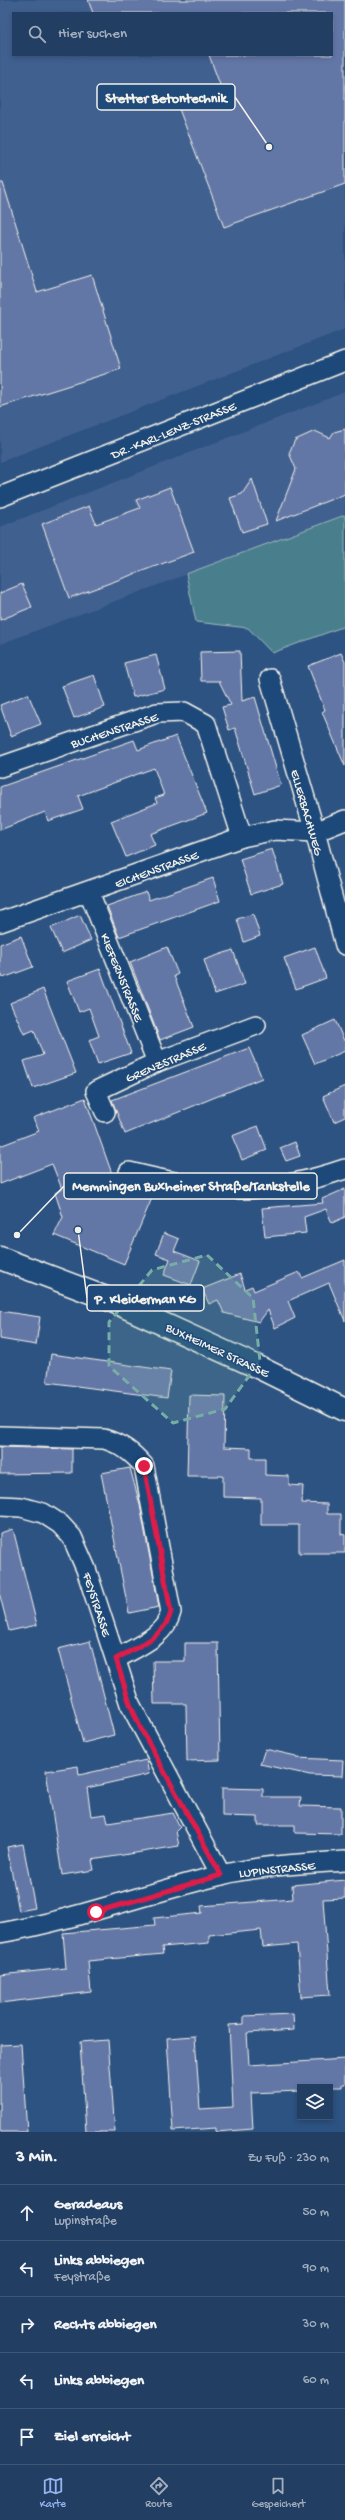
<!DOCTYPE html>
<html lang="de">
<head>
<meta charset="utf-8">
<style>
	:root { --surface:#223e62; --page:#2a4568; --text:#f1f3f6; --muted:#a2aebe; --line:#3f5777; --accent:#95b2f1 }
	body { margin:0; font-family:"Gochi Hand",sans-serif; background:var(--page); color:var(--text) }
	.controls { position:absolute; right:12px; bottom:12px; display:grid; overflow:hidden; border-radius:0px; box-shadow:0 2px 6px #0003 }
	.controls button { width:36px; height:36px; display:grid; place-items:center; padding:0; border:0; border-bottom:1px solid var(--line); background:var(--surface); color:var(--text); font:20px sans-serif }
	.stop { position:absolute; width:12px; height:12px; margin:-9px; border:3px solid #e11d48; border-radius:50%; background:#fff }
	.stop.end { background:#e11d48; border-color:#fff; box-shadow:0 1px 4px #0008 }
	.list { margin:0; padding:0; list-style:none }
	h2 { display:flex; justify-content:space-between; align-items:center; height:52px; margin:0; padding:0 16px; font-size:17px }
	h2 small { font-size:13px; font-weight:400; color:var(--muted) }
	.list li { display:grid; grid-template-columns:26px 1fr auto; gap:12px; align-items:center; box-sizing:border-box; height:56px; padding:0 16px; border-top:1px solid var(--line) }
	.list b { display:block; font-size:15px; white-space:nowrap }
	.list p { margin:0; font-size:13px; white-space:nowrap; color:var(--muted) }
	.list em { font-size:13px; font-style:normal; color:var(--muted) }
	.icon { flex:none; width:22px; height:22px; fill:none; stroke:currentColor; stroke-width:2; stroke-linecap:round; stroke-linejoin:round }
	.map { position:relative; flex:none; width:345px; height:2132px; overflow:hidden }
	.search { position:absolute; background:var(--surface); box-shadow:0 2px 6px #0003; left:12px; right:12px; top:12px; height:44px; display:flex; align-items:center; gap:10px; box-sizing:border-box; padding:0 14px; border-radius:0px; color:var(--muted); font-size:15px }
	.sheet { height:332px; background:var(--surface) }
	nav { display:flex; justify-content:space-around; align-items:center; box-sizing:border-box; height:56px; border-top:1px solid var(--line); background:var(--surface); font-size:11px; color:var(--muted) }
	nav a { display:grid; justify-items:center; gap:2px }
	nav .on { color:var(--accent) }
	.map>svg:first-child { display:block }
	.built { fill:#416190; fill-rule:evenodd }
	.green { fill:#4a7f8d; stroke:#9fb8ba }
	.building { fill:#6377a7; stroke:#f4f1e8 }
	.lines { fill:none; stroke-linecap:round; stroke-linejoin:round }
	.minor-casing { stroke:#f4f1e8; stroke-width:22 }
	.major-casing { stroke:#f4f1e8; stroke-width:25 }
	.minor { stroke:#1f4a7a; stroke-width:19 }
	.major { stroke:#1f4a7a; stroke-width:22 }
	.route { stroke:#e11d48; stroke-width:5 }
	.marked { fill:#76ada5; fill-opacity:0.2; stroke:#76ada5; stroke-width:3; stroke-dasharray:8 5; stroke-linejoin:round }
	.labels { text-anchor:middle; stroke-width:3; stroke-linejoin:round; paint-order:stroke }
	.street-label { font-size:13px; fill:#f4f1e8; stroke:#1f4a7a }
	.leader { fill:none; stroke:#f4f1e8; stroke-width:1.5 }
	.callout-dot { fill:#f4f1e8; stroke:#1f4a7a; stroke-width:1.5 }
	.callout { fill:#1f4a7a; stroke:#f4f1e8; stroke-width:1.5 }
	.callout-label { font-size:14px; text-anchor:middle; font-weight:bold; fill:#f4f1e8 }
</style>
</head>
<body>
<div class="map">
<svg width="345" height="2132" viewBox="0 0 345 2132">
	<rect width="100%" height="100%" fill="#2d5383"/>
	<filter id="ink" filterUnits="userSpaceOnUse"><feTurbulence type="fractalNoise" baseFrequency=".025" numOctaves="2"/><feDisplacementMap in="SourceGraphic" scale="8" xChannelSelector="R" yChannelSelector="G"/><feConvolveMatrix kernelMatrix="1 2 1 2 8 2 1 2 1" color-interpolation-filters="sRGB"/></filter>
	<g filter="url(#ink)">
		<g class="built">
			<path d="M0 0H345V329L0 462ZM13 13H332V55H13Z"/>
			<polygon points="345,392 345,515 0,644 0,527"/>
		</g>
		<polygon class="green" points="345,515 345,626 272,653 248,628 196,622 186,574"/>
		<g class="building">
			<polygon points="88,0 345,0 345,184 224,227 179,109 223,93 209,55 332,55 332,13 93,13"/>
			<polygon points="0,183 3,183 37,292 92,275 121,369 0,407"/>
			<polygon points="345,429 345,494 276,521 296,469 289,453 295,440 315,431 330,438 334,432"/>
			<polygon points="252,479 267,524 242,532 230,498 242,494"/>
			<polygon points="170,487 194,552 69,598 42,524 89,506 96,524 140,508 136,500"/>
			<polygon points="22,584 32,607 0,620 0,593"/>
			<polygon points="240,651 242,701 255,697 281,785 255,794 235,728 229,730 222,707 231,705 219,681 201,681 200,652"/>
			<polygon points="341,653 345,662 345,766 322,712 325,710 308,666"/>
			<polygon points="156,655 165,689 133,697 124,663"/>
			<polygon points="94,675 105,707 74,718 62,686"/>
			<polygon points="28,694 41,724 11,736 0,705"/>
			<polygon points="176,736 207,813 150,834 155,845 126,857 111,821 157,803 155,798 164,795 154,768 78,796 83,809 48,821 45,812 0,830 0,787 134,740 138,750"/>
			<polygon points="272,849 283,884 251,894 240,859"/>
			<polygon points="213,878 220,901 119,937 107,906 146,892 149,900"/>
			<polygon points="253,914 260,936 244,942 237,919"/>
			<polygon points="80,915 91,940 62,953 51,928"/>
			<polygon points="21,936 33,967 3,978 0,970 0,944"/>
			<polygon points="167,947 178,974 174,976 194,1027 160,1040 130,962"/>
			<polygon points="315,947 326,978 296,989 284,958"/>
			<polygon points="233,950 245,984 215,994 204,960"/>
			<polygon points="100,969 131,1053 98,1064 89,1040 99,1036 89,1008 79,1012 67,981"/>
			<polygon points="43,989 76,1073 33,1088 24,1061 43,1055 34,1030 24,1034 10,1003"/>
			<polygon points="335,1020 345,1043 345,1051 315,1064 302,1035"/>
			<polygon points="249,1048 262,1078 125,1134 112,1100"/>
			<polygon points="345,1086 345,1117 334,1122 323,1096"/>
			<polygon points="85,1098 116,1185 152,1198 124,1264 54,1235 63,1217 55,1193 62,1189 52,1164 0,1184 0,1146 39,1131 33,1118"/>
			<polygon points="258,1126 267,1150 242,1160 232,1136"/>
			<polygon points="295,1142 300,1156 286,1161 280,1148"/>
			<polygon points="345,1189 345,1217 332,1223 326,1209 304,1217 306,1233 265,1237 262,1208 323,1203 322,1199"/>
			<polygon points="164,1233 179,1239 174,1251 200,1261 191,1285 164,1275 170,1259 156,1254"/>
			<polygon points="345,1260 345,1321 329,1283 288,1301 295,1318 275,1328 268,1310 259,1322 224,1313 218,1300 209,1304 202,1289 240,1274 245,1289 252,1286 254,1291 299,1272 302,1278"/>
			<polygon points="0,1311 40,1317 36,1345 0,1339"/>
			<polygon points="51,1354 171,1371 167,1398 47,1382"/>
			<polygon points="189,1395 225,1396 224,1447 251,1448 251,1458 265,1458 265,1475 289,1476 289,1485 303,1486 302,1503 327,1504 327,1514 341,1514 341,1534 345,1535 345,1553 299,1553 299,1525 261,1525 261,1498 223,1497 223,1476 187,1476"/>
			<polygon points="0,1447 72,1449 72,1473 0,1474"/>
			<polygon points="130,1468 140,1505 159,1607 129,1613 101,1473"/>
			<polygon points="13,1529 37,1625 9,1631 0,1596 0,1533"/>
			<polygon points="90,1641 114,1735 83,1743 58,1649"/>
			<polygon points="185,1643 218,1643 220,1760 187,1761 186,1704 154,1704 153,1661 185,1661"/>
			<polygon points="265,1749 296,1756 296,1758 343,1760 342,1776 310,1775 260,1764"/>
			<polygon points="146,1760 149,1774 87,1788 91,1816 106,1814 108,1823 173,1813 180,1827 176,1831 179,1846 92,1860 94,1870 62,1875 46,1771 78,1766 79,1775"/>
			<polygon points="222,1788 263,1789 263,1797 301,1797 300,1806 341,1807 341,1834 295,1833 295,1825 258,1825 258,1817 222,1816"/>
			<polygon points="23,1844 35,1908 19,1911 7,1847"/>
			<polygon points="345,1880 345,1898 323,1899 330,1995 301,1997 297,1944 263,1947 261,1930 209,1935 209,1943 162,1947 163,1954 88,1961 91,1992 0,2003 0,1975 66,1968 63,1933 155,1925 154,1918 202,1913 201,1906 293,1899 292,1885"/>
			<polygon points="293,2014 294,2030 247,2033 249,2065 345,2059 345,2084 342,2084 342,2087 300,2087 300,2091 251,2093 253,2129 216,2132 216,2128 173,2131 167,2038 195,2036 200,2109 233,2107 229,2025 244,2024 244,2016"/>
			<polygon points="108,2040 115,2132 86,2132 80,2042"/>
			<polygon points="21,2044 27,2132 0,2132 0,2045"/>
		</g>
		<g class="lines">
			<g class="minor-casing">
				<g id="minor">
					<polyline points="0,497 345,361"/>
					<polyline points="270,679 315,832 345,945"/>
					<polyline points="0,767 157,713 184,712 206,724 242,837"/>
					<polyline points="89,892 157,1062"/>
					<polyline points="0,922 242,837 275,830 315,832 345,820"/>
					<polyline points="105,1112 96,1091 157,1062 256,1025"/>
					<path d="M129 1172C212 1193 263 1197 345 1169"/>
					<path d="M0 1436 104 1439C121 1444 132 1452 144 1466L171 1612C165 1637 136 1647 116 1659"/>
					<polyline points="0,1506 21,1507 43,1513 60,1524 72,1537 86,1569 130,1704 221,1875"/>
					<path d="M0 1933C75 1920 147 1893 221 1875 262 1865 304 1864 345 1861"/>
				</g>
			</g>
			<g class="major-casing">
				<polyline id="major" points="0,1258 106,1298 260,1368 345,1410"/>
			</g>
			<use href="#minor" class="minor"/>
			<use href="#major" class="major"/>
		</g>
	</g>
	<g class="lines" filter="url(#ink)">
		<path class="route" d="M96 1912 221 1875 141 1729 130 1704 116 1659C136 1647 165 1637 171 1612L144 1466"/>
	</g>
	<path class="marked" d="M207 1255 253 1298 260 1361 225 1409 173 1423 109 1366V1322L152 1270Z"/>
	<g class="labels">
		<g class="street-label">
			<text transform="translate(173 429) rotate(-22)" y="5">DR.-KARL-LENZ-STRASSE</text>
			<text transform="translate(114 729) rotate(-18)" y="5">BUCHENSTRASSE</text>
			<text transform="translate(308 812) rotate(74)" y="5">ELLERBACHWEG</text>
			<text transform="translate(156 868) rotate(-20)" y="5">EICHENSTRASSE</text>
			<text transform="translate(123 977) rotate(68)" y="5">KIEFERNSTRASSE</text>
			<text transform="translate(165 1061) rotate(-23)" y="5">GRENZSTRASSE</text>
			<text transform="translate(218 1349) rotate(25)" y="5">BUXHEIMER STRASSE</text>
			<text transform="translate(98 1604) rotate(72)" y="5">FEYSTRASSE</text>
			<text transform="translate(277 1868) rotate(-6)" y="5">LUPINSTRASSE</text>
		</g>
	</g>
	<path class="leader" d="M269 147L235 97M17 1235L64 1186M78 1230L87 1298"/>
	<g class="callout-dot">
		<circle cx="269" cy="147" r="4"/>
		<circle cx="17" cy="1235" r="4"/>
		<circle cx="78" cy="1230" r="4"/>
	</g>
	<g class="callout">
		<rect x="97" y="84" width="138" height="26" rx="4"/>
		<rect x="64" y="1173" width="253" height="26" rx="4"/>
		<rect x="87" y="1285" width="117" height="26" rx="4"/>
	</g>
	<g class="callout-label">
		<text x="166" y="102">Stetter Betontechnik</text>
		<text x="191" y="1190">Memmingen Buxheimer Straße/Tankstelle</text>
		<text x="145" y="1303">P. Kleiderman KG</text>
	</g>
</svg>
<div class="controls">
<button><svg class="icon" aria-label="layers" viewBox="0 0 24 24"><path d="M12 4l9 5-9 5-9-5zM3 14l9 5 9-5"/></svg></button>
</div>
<div class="stop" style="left:96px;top:1912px"></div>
<div class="stop end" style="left:144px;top:1466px"></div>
<div class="search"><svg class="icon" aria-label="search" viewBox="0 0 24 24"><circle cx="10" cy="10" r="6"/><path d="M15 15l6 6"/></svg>Hier suchen</div>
</div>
<section class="sheet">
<h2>3 Min.<small>Zu Fuß · 230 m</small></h2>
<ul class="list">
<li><svg class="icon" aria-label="ahead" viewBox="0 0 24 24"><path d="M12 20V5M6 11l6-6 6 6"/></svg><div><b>Geradeaus</b><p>Lupinstraße</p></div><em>50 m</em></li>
<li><svg class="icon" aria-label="left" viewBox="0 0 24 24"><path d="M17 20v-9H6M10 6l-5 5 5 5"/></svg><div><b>Links abbiegen</b><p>Feystraße</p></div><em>90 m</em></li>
<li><svg class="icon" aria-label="right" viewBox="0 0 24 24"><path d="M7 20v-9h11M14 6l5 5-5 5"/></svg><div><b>Rechts abbiegen</b></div><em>30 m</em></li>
<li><svg class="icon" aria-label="left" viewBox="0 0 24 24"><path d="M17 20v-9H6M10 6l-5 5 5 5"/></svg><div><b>Links abbiegen</b></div><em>60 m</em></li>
<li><svg class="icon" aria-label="arrive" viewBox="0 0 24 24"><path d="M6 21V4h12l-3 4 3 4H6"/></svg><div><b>Ziel erreicht</b></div></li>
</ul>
</section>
<nav>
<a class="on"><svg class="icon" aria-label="map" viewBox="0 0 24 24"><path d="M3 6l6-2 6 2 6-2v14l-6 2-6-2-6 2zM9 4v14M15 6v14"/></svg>Karte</a>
<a><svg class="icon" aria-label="directions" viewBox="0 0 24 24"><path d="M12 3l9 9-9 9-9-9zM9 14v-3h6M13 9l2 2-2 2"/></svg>Route</a>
<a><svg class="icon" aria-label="saved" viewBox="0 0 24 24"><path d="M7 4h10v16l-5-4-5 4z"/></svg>Gespeichert</a>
</nav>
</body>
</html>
